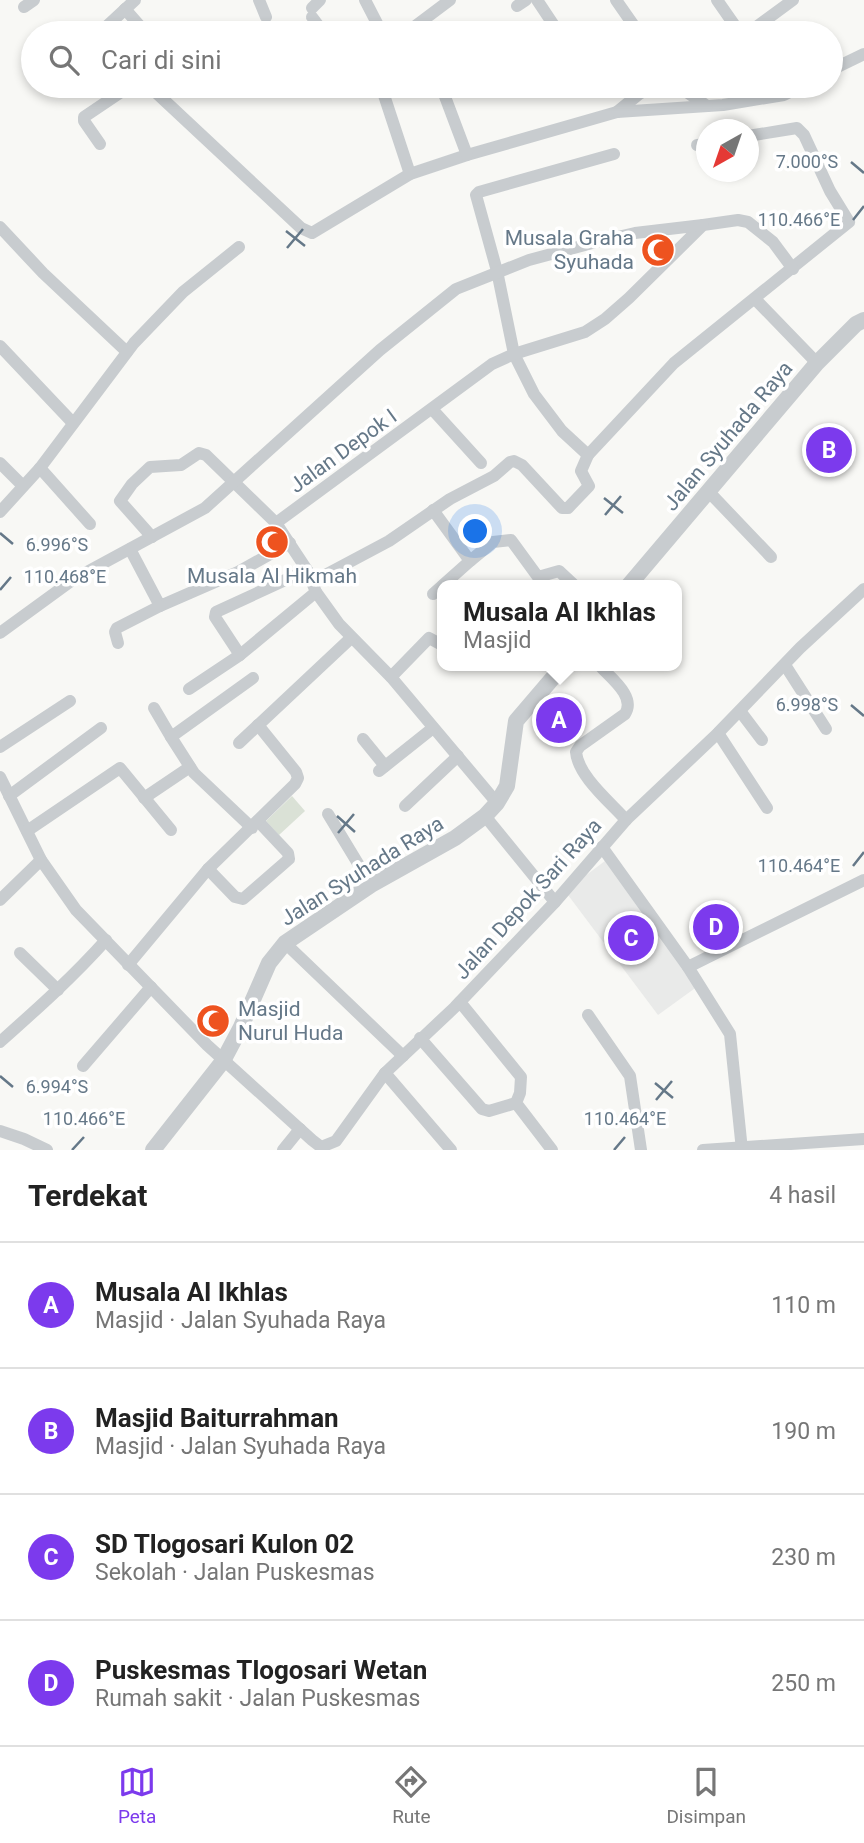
<!DOCTYPE html>
<html lang="id">
<head>
<meta charset="utf-8">
<style>
	:root { --surface:#fff; --page:#f2f2f2; --text:#222; --muted:#767676; --line:#e0e0e0; --accent:#7c3aed }
	body { margin:0; font-family:Roboto,sans-serif; background:var(--page); color:var(--text) }
	.compass { position:absolute; left:696px; top:119px; width:63px; height:63px; border-radius:50%; background:var(--surface); box-shadow:0 4px 10px #0003; rotate:220deg }
	.you { position:absolute; left:476px; top:532px; width:24px; height:24px; margin:-18px; border:5px solid #fff; border-radius:50%; background:#1a73e8; box-shadow:0 0 0 10px #1a73e833 }
	.badge { display:grid; place-items:center; width:46px; height:46px; border-radius:50%; background:var(--accent); color:#fff; font-size:23px; font-weight:700 }
	.pin { position:absolute; translate:-50% -50%; border:4px solid #fff; box-shadow:0 2px 7px #0006 }
	.popup { position:absolute; left:437px; top:580px; width:245px; height:91px; box-sizing:border-box; display:grid; place-content:center; border-radius:14px; background:var(--surface); filter:drop-shadow(0 2px 5px #0005); font-size:23px; white-space:nowrap; color:var(--muted) }
	.popup b { font-size:26px; color:var(--text) }
	.popup::after { content:''; position:absolute; left:50%; top:100%; margin-left:-14px; border:14px solid transparent; border-top-color:var(--surface) }
	.list { margin:0; padding:0; list-style:none }
	h2 { display:flex; justify-content:space-between; align-items:center; height:91px; margin:0; padding:0 28px; font-size:30px }
	h2 small { font-size:23px; font-weight:400; color:var(--muted) }
	.list li { display:grid; grid-template-columns:46px 1fr auto; gap:21px; align-items:center; box-sizing:border-box; height:126px; padding:0 28px; border-top:2px solid var(--line) }
	.list b { display:block; font-size:26px; white-space:nowrap }
	.list p { margin:0; font-size:23px; white-space:nowrap; color:var(--muted) }
	.list em { font-size:23px; font-style:normal; color:var(--muted) }
	.icon { flex:none; width:38px; height:38px; fill:none; stroke:currentColor; stroke-width:2; stroke-linecap:round; stroke-linejoin:round }
	.map { position:relative; flex:none; width:864px; height:1150px; overflow:hidden }
	.search { position:absolute; background:var(--surface); box-shadow:0 4px 10px #0003; left:21px; right:21px; top:21px; height:77px; display:flex; align-items:center; gap:18px; box-sizing:border-box; padding:0 24px; border-radius:38px; color:var(--muted); font-size:26px }
	.sheet { height:595px; background:var(--surface) }
	nav { display:flex; justify-content:space-around; align-items:center; box-sizing:border-box; height:98px; border-top:2px solid var(--line); background:var(--surface); font-size:19px; color:var(--muted) }
	nav a { display:grid; justify-items:center; gap:4px }
	nav .on { color:var(--accent) }
	.map>svg:first-child { display:block }
	.built { fill:#e9eae9 }
	.green { fill:#dae1d6 }
	.lines { fill:none; stroke-linecap:round; stroke-linejoin:round }
	.minor { stroke:#c8cccf; stroke-width:12 }
	.tertiary { stroke:#c8cccf; stroke-width:16 }
	.ticks { fill:none; stroke:#657888; stroke-width:2.5 }
	.labels { text-anchor:middle; stroke-width:7; stroke-linejoin:round; paint-order:stroke }
	.poi-label { font-size:21px; fill:#657888; stroke:#fff; text-anchor:end }
	.street-label { font-size:21px; fill:#657888; stroke:#fff }
	.ticks-label { font-size:18px; text-anchor:middle; fill:#657888; stroke:#fff; stroke-width:7; stroke-linejoin:round; paint-order:stroke }
</style>
</head>
<body>
<div class="map">
<svg width="864" height="1150" viewBox="0 0 864 1150">
	<rect width="100%" height="100%" fill="#f8f8f5"/>
	<polygon class="built" points="605,861 698,986 658,1015 565,891"/>
	<polygon class="green" points="292,796 305,811 279,835 266,821"/>
	<g class="lines">
		<g class="minor">
			<polyline points="259,0 266,17"/>
			<polyline points="365,0 382,33"/>
			<polyline points="537,0 559,33"/>
			<polyline points="616,0 639,33"/>
			<polyline points="717,0 740,33"/>
			<polyline points="517,6 526,0"/>
			<polyline points="24,7 34,0"/>
			<polyline points="312,8 320,0"/>
			<polyline points="125,9 146,33"/>
			<polyline points="312,17 324,33"/>
			<polyline points="106,27 135,0"/>
			<polyline points="406,33 450,0"/>
			<polyline points="748,33 793,0"/>
			<polyline points="831,70 864,54"/>
			<polyline points="149,86 301,228 312,233 410,174 467,155 617,112 723,105 784,95 802,86"/>
			<polyline points="381,86 410,174"/>
			<polyline points="441,86 467,155"/>
			<polyline points="678,86 707,106"/>
			<polyline points="617,112 639,94 654,86"/>
			<polyline points="100,144 84,121 84,117 130,86"/>
			<polyline points="697,145 706,144"/>
			<polyline points="614,154 479,192 476,195 497,271 514,354 534,394 562,431 588,455 674,363 849,222 830,191 804,135 797,128 748,136"/>
			<polyline points="0,227 43,273 127,352"/>
			<polyline points="755,299 817,363"/>
			<polyline points="0,346 72,422"/>
			<polyline points="432,409 481,463"/>
			<polyline points="0,463 23,486"/>
			<polyline points="40,468 90,524"/>
			<polyline points="709,492 771,557"/>
			<polyline points="433,510 470,561 493,542 511,540 538,577 559,571 574,585"/>
			<polyline points="0,512 40,468 134,343 183,292 239,247"/>
			<polyline points="276,523 492,364 514,354 585,332 605,319 629,298 703,225 738,220 748,222 773,242 793,269"/>
			<polyline points="152,537 120,501 132,484 150,467 181,465 199,453 206,455 276,523 307,570 316,592 339,624 391,677 497,803"/>
			<polyline points="130,549 160,606 238,572 290,543"/>
			<polyline points="312,582 389,541 450,499 494,476 510,462 514,461 522,465 562,508 568,508 589,486 581,471 588,455"/>
			<polyline points="443,585 470,561"/>
			<polyline points="433,594 442,586"/>
			<polyline points="0,633 74,579 205,508 380,350 456,289 529,260 596,242 635,233 703,225"/>
			<polyline points="118,643 115,632 117,628 160,606"/>
			<polyline points="240,655 215,617 216,612 307,570"/>
			<polyline points="785,665 826,729"/>
			<path d="M600 666C612 679 636 697 625 714L580 746 576 752C578 776 610 802 626 820"/>
			<polyline points="391,677 429,638 442,645"/>
			<polyline points="189,689 240,655 316,592"/>
			<polyline points="154,708 171,737"/>
			<polyline points="740,711 762,740"/>
			<polyline points="718,733 767,808"/>
			<polyline points="363,739 385,766"/>
			<polyline points="239,743 351,638"/>
			<polyline points="0,747 70,701"/>
			<polyline points="379,771 433,728"/>
			<polyline points="0,777 41,860 76,910 207,1045 312,1140 321,1147 336,1141 385,1073 455,1007 555,902 626,820 718,733 800,648 864,589"/>
			<polyline points="9,796 101,728"/>
			<polyline points="144,798 190,767"/>
			<polyline points="405,806 458,756"/>
			<polyline points="328,814 371,885"/>
			<polyline points="485,816 555,902"/>
			<polyline points="252,828 194,773 171,737 253,678"/>
			<polyline points="27,831 120,768 171,830"/>
			<polyline points="602,847 688,967 730,1034 742,1150"/>
			<polyline points="208,869 235,897 243,899 289,859 288,853 258,821"/>
			<polyline points="0,900 41,860"/>
			<polyline points="285,943 403,1056"/>
			<polyline points="20,953 58,990"/>
			<polyline points="128,965 208,869 295,784 298,778 296,772 258,725"/>
			<polyline points="688,967 864,880"/>
			<polyline points="460,1002 521,1077 520,1093 516,1103 552,1150"/>
			<polyline points="588,1015 630,1076 641,1150"/>
			<polyline points="420,1038 482,1109 489,1111 516,1103"/>
			<path d="M0 1042C37 1009 73 977 106 940"/>
			<polyline points="83,1066 151,987"/>
			<polyline points="385,1073 451,1150"/>
			<polyline points="0,1131 24,1139 47,1150"/>
			<polyline points="283,1150 300,1129"/>
			<polyline points="703,1150 864,1139"/>
		</g>
		<g class="tertiary">
			<polyline points="629,585 817,363 856,324 864,320"/>
			<polyline points="153,1150 223,1061 241,1027 269,963 285,943 371,885 455,838 485,816 497,803 507,786 516,721 563,666"/>
		</g>
	</g>
	<path class="ticks" d="M851 162 864 173M853 220 864 206M286 231 305 246M287 248 303 229M604 498 623 513M605 515 621 496M0 533 13 544M0 590 11 577M851 705 864 716M337 816 355 832M338 833 354 814M853 866 864 852M0 1076 13 1087M655 1083 673 1098M656 1100 672 1081M72 1150 84 1137M614 1150 625 1137"/>
	<defs>
		<g id="mosque-disc" transform="scale(1.75)"><circle r="9.5" fill="#ee531f" stroke="#fff"/><path d="M3.5-4.9A6 6 0 1 0 3.5 4.9A5 5 0 1 1 3.5-4.9Z" fill="#fff"/></g>
	</defs>
	<g fill-rule="evenodd">
		<use href="#mosque-disc" x="658" y="250"/>
		<use href="#mosque-disc" x="272" y="542"/>
		<use href="#mosque-disc" x="213" y="1021"/>
	</g>
	<g class="labels">
		<g class="poi-label">
			<text x="634" y="245">Musala Graha<tspan x="634" dy="24">Syuhada</tspan></text>
			<text x="272" y="583" text-anchor="middle">Musala Al Hikmah</text>
			<text x="238" y="1016" text-anchor="start">Masjid<tspan x="238" dy="24">Nurul Huda</tspan></text>
		</g>
		<g class="street-label">
			<text transform="translate(728 436) rotate(-50)" y="7">Jalan Syuhada Raya</text>
			<text transform="translate(343 451) rotate(-36)" y="7">Jalan Depok I</text>
			<text transform="translate(362 871) rotate(-32)" y="7">Jalan Syuhada Raya</text>
			<text transform="translate(528 899) rotate(-48)" y="7">Jalan Depok Sari Raya</text>
		</g>
	</g>
	<g class="ticks-label">
		<text x="807" y="168">7.000°S</text>
		<text x="799" y="226">110.466°E</text>
		<text x="57" y="551">6.996°S</text>
		<text x="65" y="583">110.468°E</text>
		<text x="807" y="711">6.998°S</text>
		<text x="799" y="872">110.464°E</text>
		<text x="57" y="1093">6.994°S</text>
		<text x="84" y="1125">110.466°E</text>
		<text x="625" y="1125">110.464°E</text>
	</g>
</svg>
<svg class="compass" viewBox="-18 -18 36 36"><path d="M0-13l5 13h-10z" fill="#e53935"/><path d="M0 13l5-13h-10z" fill="#767676"/></svg>
<div class="you"></div>
<div class="pin badge" style="left:559px;top:720px">A</div>
<div class="popup"><b>Musala Al Ikhlas</b>Masjid</div>
<div class="pin badge" style="left:829px;top:450px">B</div>
<div class="pin badge" style="left:631px;top:938px">C</div>
<div class="pin badge" style="left:716px;top:927px">D</div>
<div class="search"><svg class="icon" aria-label="search" viewBox="0 0 24 24"><circle cx="10" cy="10" r="6"/><path d="M15 15l6 6"/></svg>Cari di sini</div>
</div>
<section class="sheet">
<h2>Terdekat<small>4 hasil</small></h2>
<ul class="list">
<li><span class="badge">A</span><div><b>Musala Al Ikhlas</b><p>Masjid · Jalan Syuhada Raya</p></div><em>110 m</em></li>
<li><span class="badge">B</span><div><b>Masjid Baiturrahman</b><p>Masjid · Jalan Syuhada Raya</p></div><em>190 m</em></li>
<li><span class="badge">C</span><div><b>SD Tlogosari Kulon 02</b><p>Sekolah · Jalan Puskesmas</p></div><em>230 m</em></li>
<li><span class="badge">D</span><div><b>Puskesmas Tlogosari Wetan</b><p>Rumah sakit · Jalan Puskesmas</p></div><em>250 m</em></li>
</ul>
</section>
<nav>
<a class="on"><svg class="icon" aria-label="map" viewBox="0 0 24 24"><path d="M3 6l6-2 6 2 6-2v14l-6 2-6-2-6 2zM9 4v14M15 6v14"/></svg>Peta</a>
<a><svg class="icon" aria-label="directions" viewBox="0 0 24 24"><path d="M12 3l9 9-9 9-9-9zM9 14v-3h6M13 9l2 2-2 2"/></svg>Rute</a>
<a><svg class="icon" aria-label="saved" viewBox="0 0 24 24"><path d="M7 4h10v16l-5-4-5 4z"/></svg>Disimpan</a>
</nav>
</body>
</html>
